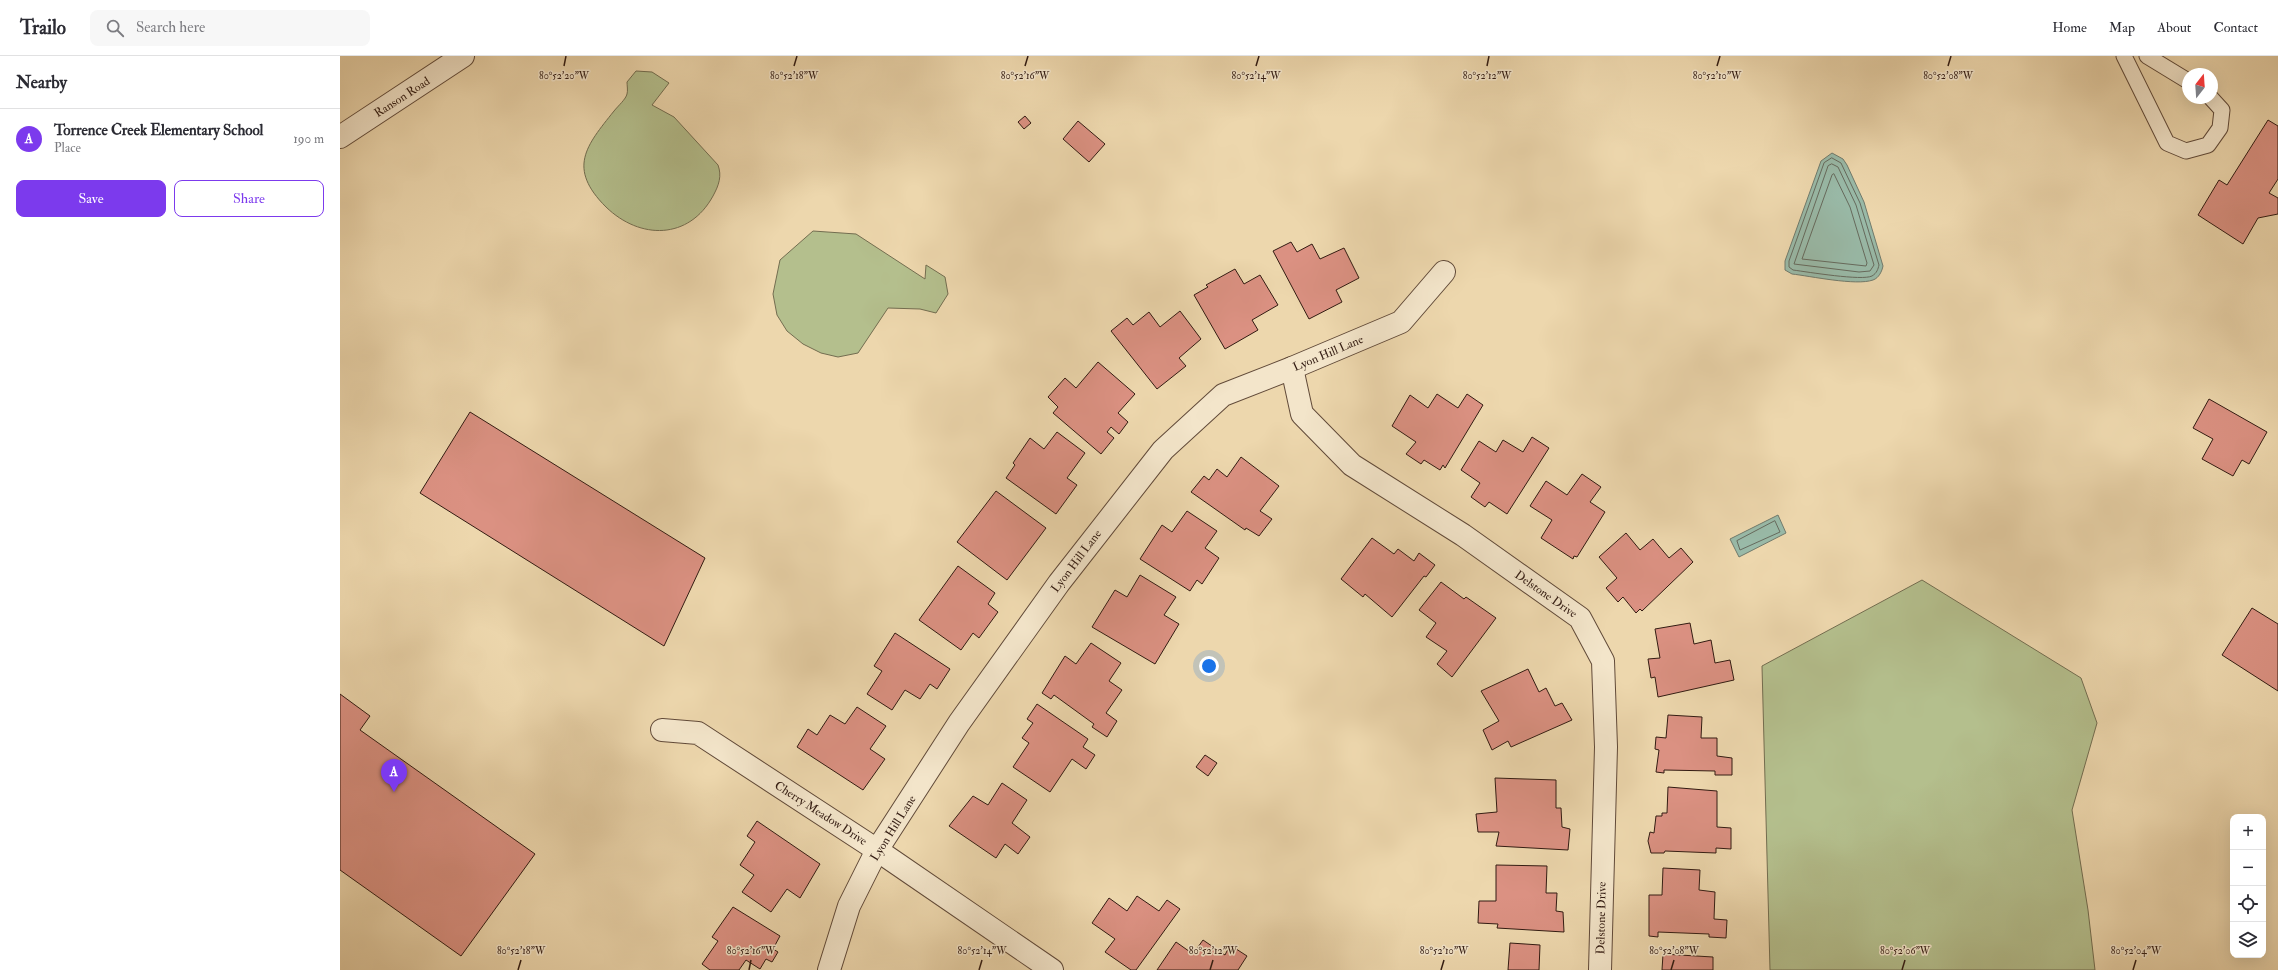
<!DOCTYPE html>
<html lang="en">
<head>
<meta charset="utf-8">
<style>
	:root { --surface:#fff; --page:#f7f7f7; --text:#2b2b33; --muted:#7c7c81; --line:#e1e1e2; --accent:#7c3aed }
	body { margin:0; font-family:"IM FELL Double Pica",serif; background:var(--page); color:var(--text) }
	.controls { position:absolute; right:12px; bottom:12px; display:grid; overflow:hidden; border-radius:8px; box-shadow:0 4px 16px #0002 }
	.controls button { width:36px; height:36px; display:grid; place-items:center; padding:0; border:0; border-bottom:1px solid var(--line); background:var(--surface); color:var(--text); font:20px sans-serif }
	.compass { position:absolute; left:1842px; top:12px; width:36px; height:36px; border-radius:50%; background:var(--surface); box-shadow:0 4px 16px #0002; rotate:17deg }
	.you { position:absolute; left:869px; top:610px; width:14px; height:14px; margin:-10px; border:3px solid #fff; border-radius:50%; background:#1a73e8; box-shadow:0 0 0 6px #1a73e833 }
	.badge { display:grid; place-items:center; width:26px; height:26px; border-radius:50%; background:var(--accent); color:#fff; font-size:13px; font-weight:700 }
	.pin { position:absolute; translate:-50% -33px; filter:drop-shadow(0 1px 2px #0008) }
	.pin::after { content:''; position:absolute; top:21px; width:14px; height:12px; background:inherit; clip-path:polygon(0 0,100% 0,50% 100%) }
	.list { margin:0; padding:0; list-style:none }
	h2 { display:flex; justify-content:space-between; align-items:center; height:52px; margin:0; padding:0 16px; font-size:17px }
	h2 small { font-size:13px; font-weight:400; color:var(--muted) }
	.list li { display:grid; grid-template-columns:26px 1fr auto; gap:12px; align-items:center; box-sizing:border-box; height:60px; padding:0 16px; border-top:1px solid var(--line) }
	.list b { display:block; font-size:15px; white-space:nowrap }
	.list p { margin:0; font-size:13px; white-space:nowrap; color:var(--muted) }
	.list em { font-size:13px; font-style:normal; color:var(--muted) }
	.actions { display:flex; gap:8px; padding:12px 16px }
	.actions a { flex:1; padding:9px 0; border:1px solid var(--accent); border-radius:8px; text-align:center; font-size:14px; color:var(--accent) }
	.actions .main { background:var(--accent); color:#fff }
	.icon { flex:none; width:22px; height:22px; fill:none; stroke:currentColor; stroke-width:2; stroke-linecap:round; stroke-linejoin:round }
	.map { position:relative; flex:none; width:1938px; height:914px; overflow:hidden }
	header { display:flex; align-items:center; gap:24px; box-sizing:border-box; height:56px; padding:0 20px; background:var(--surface); border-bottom:1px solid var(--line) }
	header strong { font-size:19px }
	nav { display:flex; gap:22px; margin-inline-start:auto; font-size:14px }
	.search { width:280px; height:36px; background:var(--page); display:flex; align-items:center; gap:10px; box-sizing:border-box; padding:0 14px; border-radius:8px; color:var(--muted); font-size:15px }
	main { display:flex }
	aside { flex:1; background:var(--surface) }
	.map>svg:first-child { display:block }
	.green { fill:#b4bf8d; stroke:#736d50 }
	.water { fill:#99baa8; stroke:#707a6c }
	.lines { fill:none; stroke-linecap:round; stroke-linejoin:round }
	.shore { stroke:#666a5d; stroke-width:1 }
	.building { fill:#db9182; stroke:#321b12 }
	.service-casing { stroke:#614a39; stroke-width:17 }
	.minor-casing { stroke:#614a39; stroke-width:24 }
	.tertiary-casing { stroke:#614a39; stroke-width:24 }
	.service { stroke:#f3e5ca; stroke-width:15 }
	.minor { stroke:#f3e5ca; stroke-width:22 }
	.tertiary { stroke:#f3e5ca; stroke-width:22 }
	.ticks { fill:none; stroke:#321b12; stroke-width:1.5 }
	.labels { text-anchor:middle; stroke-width:3; stroke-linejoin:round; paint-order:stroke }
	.street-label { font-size:12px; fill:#321b12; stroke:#f3e5ca }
	.ticks-label { font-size:10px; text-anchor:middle; fill:#321b12; stroke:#f3e5ca; stroke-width:3; stroke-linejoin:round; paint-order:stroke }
</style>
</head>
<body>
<header>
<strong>Trailo</strong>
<div class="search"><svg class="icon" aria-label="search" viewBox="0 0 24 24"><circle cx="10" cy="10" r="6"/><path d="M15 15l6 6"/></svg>Search here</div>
<nav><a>Home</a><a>Map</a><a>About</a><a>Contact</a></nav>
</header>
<main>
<aside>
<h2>Nearby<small></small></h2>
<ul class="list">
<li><span class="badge">A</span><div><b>Torrence Creek Elementary School</b><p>Place</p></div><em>190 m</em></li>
</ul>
<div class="actions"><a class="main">Save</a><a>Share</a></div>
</aside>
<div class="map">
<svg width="1938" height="914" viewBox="0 0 1938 914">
	<rect width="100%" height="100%" fill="#edd7ad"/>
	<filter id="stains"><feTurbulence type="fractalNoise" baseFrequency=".005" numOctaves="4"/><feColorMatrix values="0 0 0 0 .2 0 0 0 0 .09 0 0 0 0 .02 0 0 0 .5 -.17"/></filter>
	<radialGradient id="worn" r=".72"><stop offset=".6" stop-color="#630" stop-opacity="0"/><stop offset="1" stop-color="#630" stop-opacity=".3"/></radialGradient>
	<g class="green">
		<path d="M296 15 312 16 329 27 312 49 334 61 378 109C382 120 379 129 373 140 349 184 300 184 266 151 227 112 246 90 274 55 278 50 286 43 287 38 288 35 287 29 287 26Z"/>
		<polygon points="473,175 516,178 585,223 586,209 605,221 608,238 596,257 580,253 548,252 518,297 498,301 481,297 463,288 447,275 437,259 433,238 440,204"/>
		<polygon points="1582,524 1741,622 1757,667 1732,754 1748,854 1755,914 1430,914 1422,610"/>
	</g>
	<g class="water">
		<path d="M1492 97 1503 103 1507 109 1524 146 1543 210C1542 215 1539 222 1533 224 1516 230 1470 220 1452 218L1445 214V205L1481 105Z"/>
		<polygon points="1438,459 1446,477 1399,501 1390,483"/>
	</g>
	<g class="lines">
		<g class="shore">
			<path d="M1492 102 1501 107 1520 147 1539 209C1538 213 1537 217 1532 220 1522 225 1468 216 1453 214L1449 211V205L1484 107Z"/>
			<polygon points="1492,108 1498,111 1516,149 1534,209 1530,215 1519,216 1454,208 1488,110"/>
			<polygon points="1494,118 1510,151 1527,207 1526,210 1462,203 1492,119"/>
			<polygon points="1435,465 1440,476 1400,494 1397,485"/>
		</g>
	</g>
	<g class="building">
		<polygon points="685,60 691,67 684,73 678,66"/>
		<polygon points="1928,64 1938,70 1938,123 1929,137 1938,142 1938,158 1918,162 1903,188 1858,159 1879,124 1887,129"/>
		<polygon points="738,65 765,88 749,106 723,83"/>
		<polygon points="951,186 957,196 972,188 980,203 1004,192 1019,222 996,234 1002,246 969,263 933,195"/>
		<polygon points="895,213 904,228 920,219 938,249 912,264 918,274 885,293 854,239 868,231 866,229"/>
		<polygon points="840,255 861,283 839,302 846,310 817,333 771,275 787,262 793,269 809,256 820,271"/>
		<polygon points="758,306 795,338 778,357 788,366 779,378 771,371 767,376 774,382 761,398 713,357 718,351 708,341 725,322 736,332"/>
		<polygon points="1097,338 1118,352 1127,338 1143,349 1105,412 1103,409 1100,414 1084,404 1081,408 1066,398 1076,386 1052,370 1070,339 1088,352"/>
		<polygon points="1869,343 1927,376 1909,408 1902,404 1893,420 1862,403 1873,383 1853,372"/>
		<polygon points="130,356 365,502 324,590 80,437"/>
		<polygon points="717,376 745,397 727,422 737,429 716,458 666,422 675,409 673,407 690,382 704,393"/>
		<polygon points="1192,381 1209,392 1167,458 1149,446 1145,451 1131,441 1140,427 1121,414 1139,385 1156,396 1163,384 1183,396"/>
		<polygon points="901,401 939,430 920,455 932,463 919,480 906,472 905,474 851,436 864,420 869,424 877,413 887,421"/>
		<polygon points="1242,418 1261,431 1250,446 1265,456 1237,501 1234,500 1233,503 1201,482 1212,464 1190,450 1206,425 1227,439"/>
		<polygon points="656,435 706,472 667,524 617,486"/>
		<polygon points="847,455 877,475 865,492 879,502 862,528 857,524 850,535 800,503 822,469 832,476"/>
		<polygon points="1286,477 1300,494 1313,483 1329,502 1341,492 1353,506 1302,555 1300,553 1296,557 1283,541 1278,546 1266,532 1277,522 1259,501"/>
		<polygon points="1032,482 1054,498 1058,493 1074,505 1079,497 1095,509 1086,521 1084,520 1052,561 1025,538 1023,541 1001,523"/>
		<polygon points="618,510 655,537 648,548 658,556 639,582 633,577 621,594 579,564"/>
		<polygon points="800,519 836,541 824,559 839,568 815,608 752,571 775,534 787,541"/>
		<polygon points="1101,526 1124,543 1126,541 1156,562 1112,621 1097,608 1107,595 1086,581 1096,567 1079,554"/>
		<polygon points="1912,552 1938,568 1938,635 1882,599"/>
		<polygon points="1350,567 1354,588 1371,584 1375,607 1390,604 1394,624 1318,641 1315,621 1311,622 1308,603 1320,602 1315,573"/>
		<polygon points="555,577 610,613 597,633 590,628 580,643 565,634 552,654 527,638 542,615 534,610"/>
		<polygon points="751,587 781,607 769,625 782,634 766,657 777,665 767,681 752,671 754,668 714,639 711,643 702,637 725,600 736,608"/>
		<polygon points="1188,613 1199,636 1206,632 1215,650 1222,647 1232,664 1171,691 1168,685 1152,694 1143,674 1159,665 1141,635"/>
		<polygon points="0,638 30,660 20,674 195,798 121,900 0,814"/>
		<polygon points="697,648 748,683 743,691 755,699 746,713 732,703 710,736 673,711 689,687 682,682 693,667 687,663"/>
		<polygon points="517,651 546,670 530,693 545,703 523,734 457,691 468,673 477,679 490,659 505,668"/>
		<polygon points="1328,659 1362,661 1361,682 1377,682 1377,700 1392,702 1392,719 1375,719 1375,715 1324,714 1324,717 1316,716 1319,694 1315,693 1316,681 1326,682"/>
		<polygon points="865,699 877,707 868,720 856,711"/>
		<polygon points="1155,722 1216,724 1216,752 1221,752 1222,771 1230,773 1228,794 1156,790 1159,776 1138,776 1136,758 1157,756"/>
		<polygon points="662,727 687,744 672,767 690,781 678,798 665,788 656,802 609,770 633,740 648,749"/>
		<polygon points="1328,731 1377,735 1377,771 1391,772 1391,793 1376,792 1376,797 1325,795 1324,797 1311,797 1308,785 1310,776 1314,777 1316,760 1322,760 1322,757 1327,757"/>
		<polygon points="417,765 480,808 460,842 447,833 431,856 402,836 414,819 400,809 415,786 407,780"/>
		<polygon points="1156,809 1207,810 1206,837 1217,837 1216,855 1223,856 1224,876 1157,872 1158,868 1138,867 1139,845 1156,845"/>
		<polygon points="1323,812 1360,814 1359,834 1375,836 1374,863 1387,864 1386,882 1369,881 1369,878 1318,876 1318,881 1309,880 1309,839 1322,839"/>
		<polygon points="797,840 819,855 827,844 840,853 796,914 791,914 765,896 775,883 752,867 769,842 787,855"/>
		<polygon points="393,851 440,880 433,893 438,896 432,906 426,903 420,913 406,904 399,914 370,914 362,908 378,885 372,881"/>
		<polygon points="863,884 885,899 890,889 907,900 898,914 817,914 836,886 853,898"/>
		<polygon points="1170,887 1200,889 1199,914 1168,914"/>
		<polygon points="1323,898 1373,901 1373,914 1322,914"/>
	</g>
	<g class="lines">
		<g class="service-casing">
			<g id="service">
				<polyline points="1784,0 1827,87 1846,95 1868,89 1880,72 1882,54 1871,42"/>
				<polyline points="1807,0 1848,25"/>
			</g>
		</g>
		<g class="minor-casing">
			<g id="minor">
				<polyline points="952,312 962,358 1012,409 1123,479 1240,562 1263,605 1266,691 1260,914"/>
				<polyline points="322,674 358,677 537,794 712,914"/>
				<polyline points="489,914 509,850 537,794 619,667 719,527 823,394 883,339 952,312 1061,266 1104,216"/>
			</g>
		</g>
		<g class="tertiary-casing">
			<polyline id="tertiary" points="0,81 123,0"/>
		</g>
		<use href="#service" class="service"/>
		<use href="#minor" class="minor"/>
		<use href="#tertiary" class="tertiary"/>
	</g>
	<path class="ticks" d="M224 10 226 0M454 10 457 0M685 10 688 0M916 10 919 0M1147 10 1149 0M1377 10 1380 0M1608 10 1611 0M178 914 181 904M409 914 411 904M639 914 642 904M870 914 873 904M1101 914 1104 904M1331 914 1334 904M1562 914 1565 904M1793 914 1796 904"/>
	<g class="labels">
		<g class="street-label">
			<text transform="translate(62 41) rotate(-33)" y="4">Ranson Road</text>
			<text transform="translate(988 297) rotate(-23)" y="4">Lyon Hill Lane</text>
			<text transform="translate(736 505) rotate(-53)" y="4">Lyon Hill Lane</text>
			<text transform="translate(1206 538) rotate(35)" y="4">Delstone Drive</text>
			<text transform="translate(481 757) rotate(33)" y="4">Cherry Meadow Drive</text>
			<text transform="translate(553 772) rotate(-58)" y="4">Lyon Hill Lane</text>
			<text transform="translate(1261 862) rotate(-89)" y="4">Delstone Drive</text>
		</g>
	</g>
	<g class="ticks-label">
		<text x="224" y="23">80°52'20"W</text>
		<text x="454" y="23">80°52'18"W</text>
		<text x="685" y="23">80°52'16"W</text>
		<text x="916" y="23">80°52'14"W</text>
		<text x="1147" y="23">80°52'12"W</text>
		<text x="1377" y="23">80°52'10"W</text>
		<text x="1608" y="23">80°52'08"W</text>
		<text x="181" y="898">80°52'18"W</text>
		<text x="411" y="898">80°52'16"W</text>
		<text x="642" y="898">80°52'14"W</text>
		<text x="873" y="898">80°52'12"W</text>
		<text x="1104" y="898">80°52'10"W</text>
		<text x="1334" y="898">80°52'08"W</text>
		<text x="1565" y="898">80°52'06"W</text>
		<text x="1796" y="898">80°52'04"W</text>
	</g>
	<rect width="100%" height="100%" filter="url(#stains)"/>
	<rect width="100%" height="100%" fill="url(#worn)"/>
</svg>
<div class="controls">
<button>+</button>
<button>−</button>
<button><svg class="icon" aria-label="locate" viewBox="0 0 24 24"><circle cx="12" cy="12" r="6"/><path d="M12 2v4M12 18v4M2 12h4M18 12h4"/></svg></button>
<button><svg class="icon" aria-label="layers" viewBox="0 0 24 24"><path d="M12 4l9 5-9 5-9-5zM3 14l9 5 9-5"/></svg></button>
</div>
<svg class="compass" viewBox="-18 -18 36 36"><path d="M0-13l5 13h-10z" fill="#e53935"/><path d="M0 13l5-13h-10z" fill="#7c7c81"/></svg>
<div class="you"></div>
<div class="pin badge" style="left:54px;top:736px">A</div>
</div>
</main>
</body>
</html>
